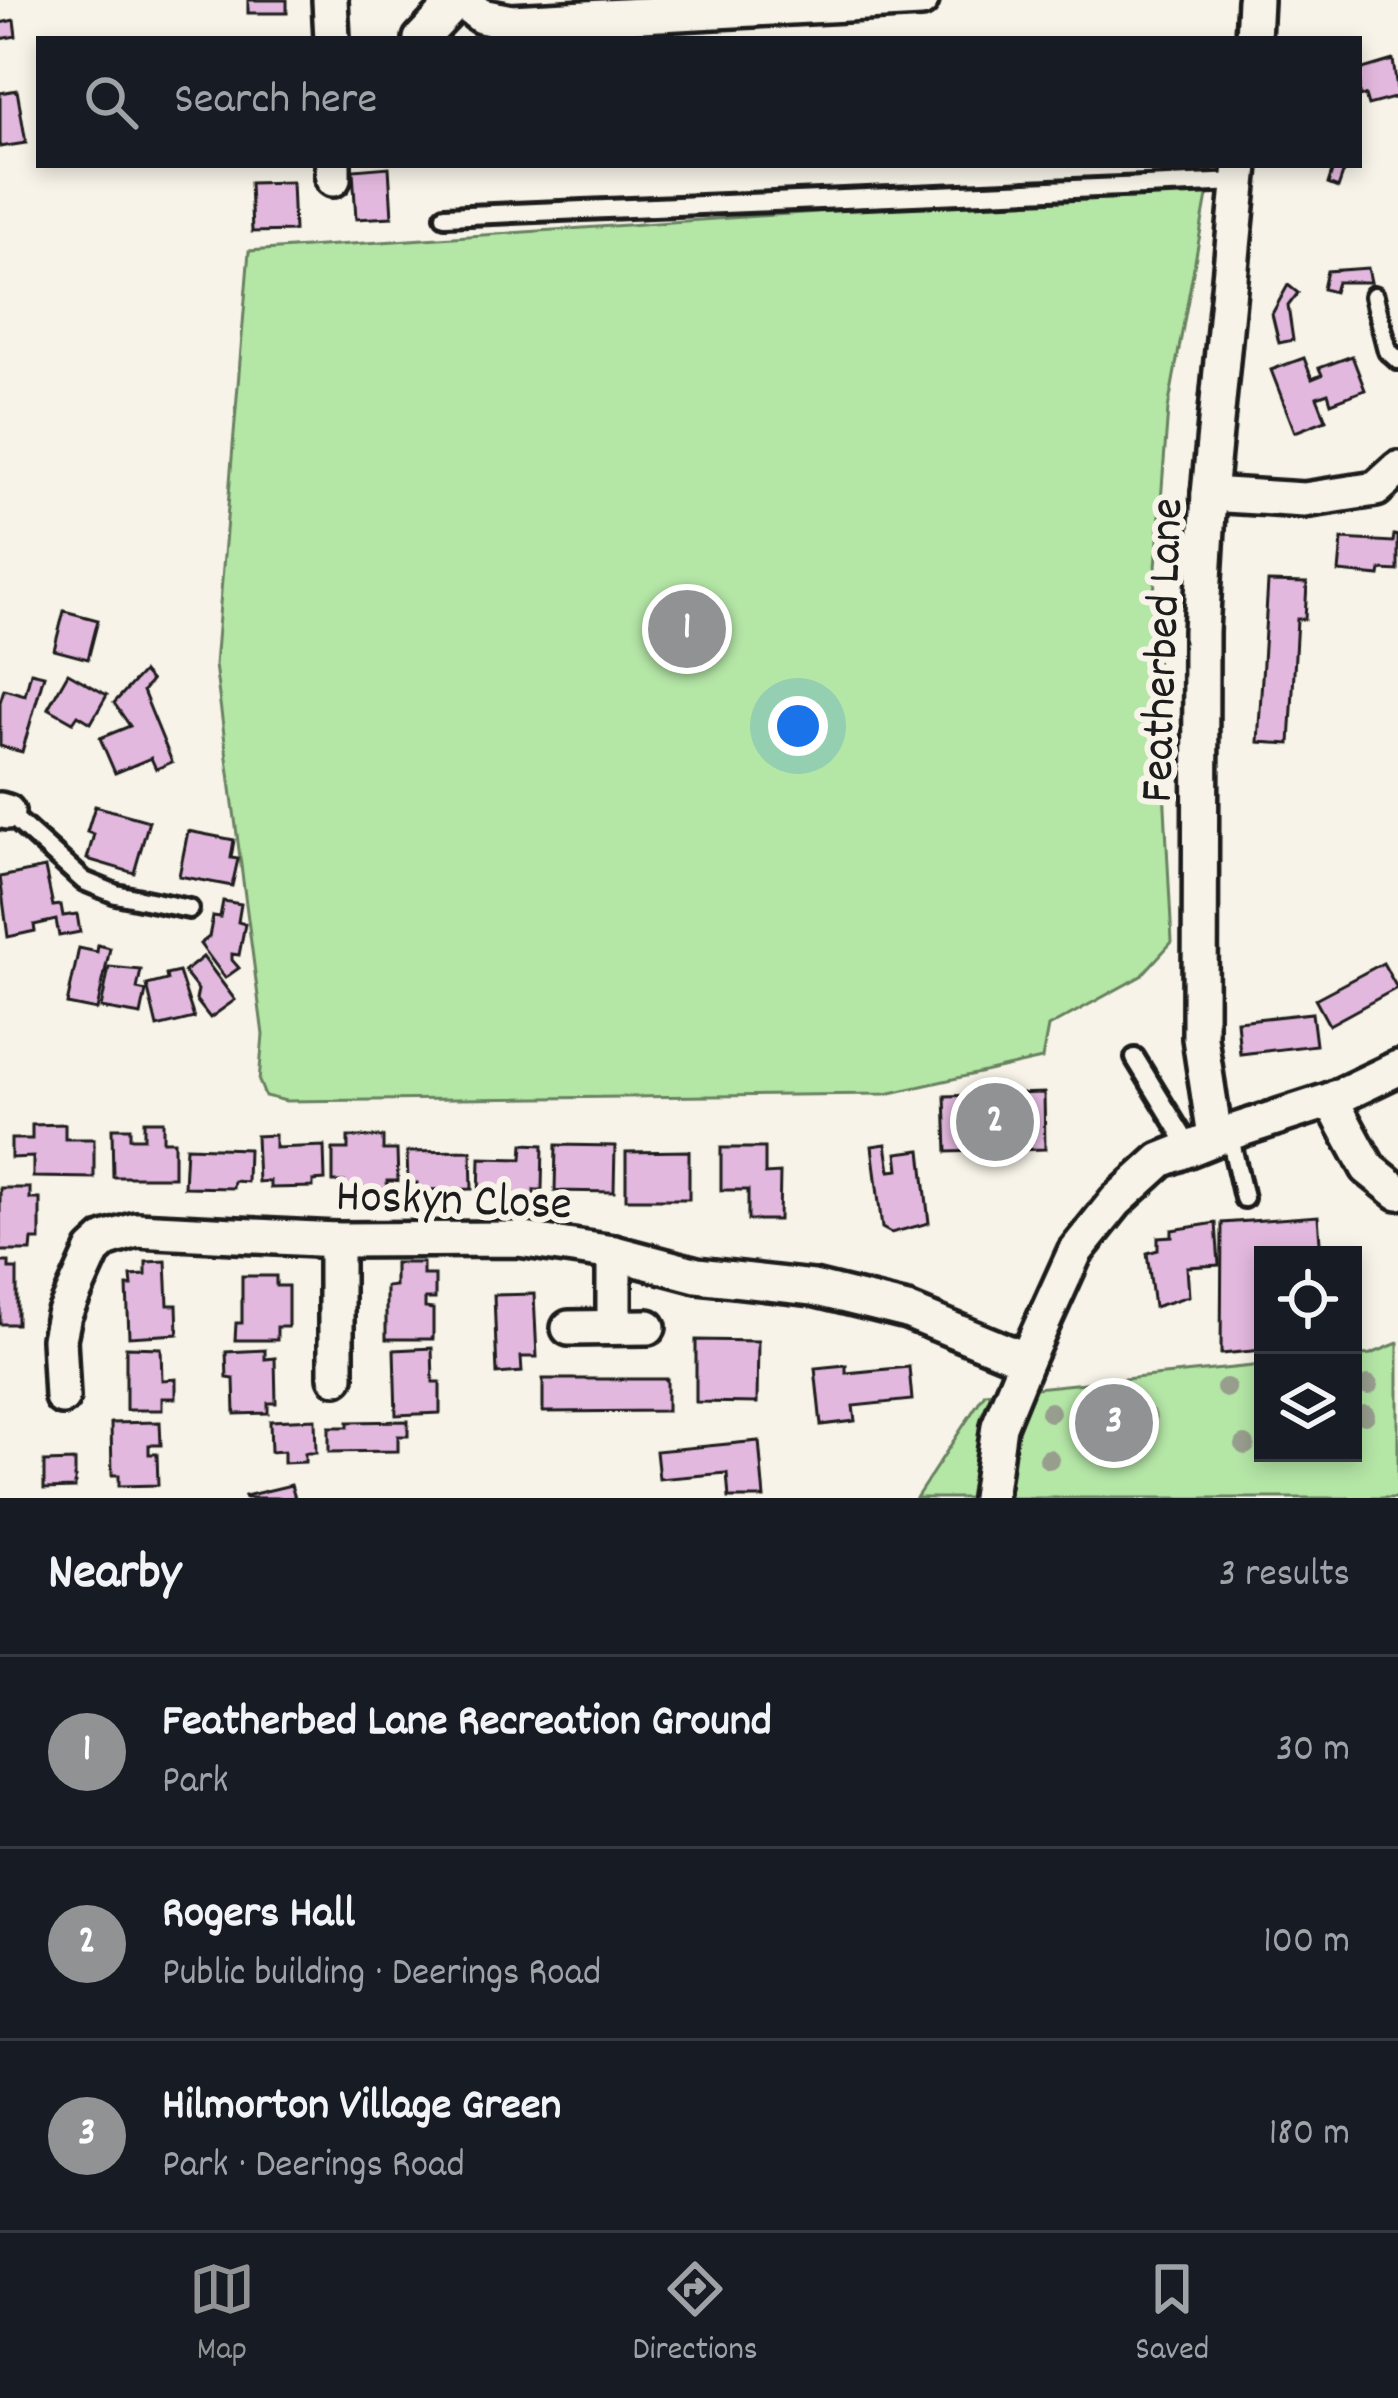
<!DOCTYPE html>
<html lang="en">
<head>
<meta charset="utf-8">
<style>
	:root { --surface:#171b24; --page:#242831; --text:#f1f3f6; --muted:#9ea1a6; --line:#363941; --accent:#919294 }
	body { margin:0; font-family:Dekko,sans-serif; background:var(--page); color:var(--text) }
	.controls { position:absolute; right:36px; bottom:36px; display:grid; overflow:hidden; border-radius:0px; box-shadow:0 6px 18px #0003 }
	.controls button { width:108px; height:108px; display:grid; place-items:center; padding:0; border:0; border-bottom:3px solid var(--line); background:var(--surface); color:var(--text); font:60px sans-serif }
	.you { position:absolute; left:798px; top:726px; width:42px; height:42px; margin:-30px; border:9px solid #fff; border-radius:50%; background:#1a73e8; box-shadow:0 0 0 18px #1a73e833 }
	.badge { display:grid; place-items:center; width:78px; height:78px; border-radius:50%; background:var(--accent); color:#fff; font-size:39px; font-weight:700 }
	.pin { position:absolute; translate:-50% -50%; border:6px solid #fff; box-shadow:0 3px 12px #0006 }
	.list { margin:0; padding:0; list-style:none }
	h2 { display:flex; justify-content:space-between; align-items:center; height:156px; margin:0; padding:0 48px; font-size:51px }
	h2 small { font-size:39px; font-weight:400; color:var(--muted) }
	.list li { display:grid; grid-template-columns:78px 1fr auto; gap:36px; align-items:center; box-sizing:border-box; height:192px; padding:0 48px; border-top:3px solid var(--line) }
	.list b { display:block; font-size:45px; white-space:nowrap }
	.list p { margin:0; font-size:39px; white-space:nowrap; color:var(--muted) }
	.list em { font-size:39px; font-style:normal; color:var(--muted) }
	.icon { flex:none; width:66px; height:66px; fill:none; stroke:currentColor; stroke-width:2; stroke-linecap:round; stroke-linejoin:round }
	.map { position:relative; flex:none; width:1398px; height:1498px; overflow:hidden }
	.search { position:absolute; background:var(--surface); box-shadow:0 6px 18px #0003; left:36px; right:36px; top:36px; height:132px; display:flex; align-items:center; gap:30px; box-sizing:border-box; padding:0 42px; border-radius:0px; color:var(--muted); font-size:45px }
	.sheet { height:732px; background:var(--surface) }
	nav { display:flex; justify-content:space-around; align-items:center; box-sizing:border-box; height:168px; border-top:3px solid var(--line); background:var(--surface); font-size:33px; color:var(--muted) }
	nav a { display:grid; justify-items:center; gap:6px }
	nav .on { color:var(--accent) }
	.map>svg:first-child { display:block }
	.green { fill:#b4e6a6; stroke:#688161; stroke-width:3 }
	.building { fill:#e3b8de; stroke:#1c1c1c; stroke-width:3 }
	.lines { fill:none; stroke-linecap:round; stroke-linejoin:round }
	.service-casing { stroke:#1c1c1c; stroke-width:26 }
	.minor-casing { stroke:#1c1c1c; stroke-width:42 }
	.service { stroke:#f7f3e8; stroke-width:16 }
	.minor { stroke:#f7f3e8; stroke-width:33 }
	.tree { fill:#989e8e }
	.labels { text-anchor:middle; stroke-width:12; stroke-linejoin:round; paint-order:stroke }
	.street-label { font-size:48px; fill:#1c1c1c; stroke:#f7f3e8 }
</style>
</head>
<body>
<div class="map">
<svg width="1398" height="1498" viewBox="0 0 1398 1498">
	<rect width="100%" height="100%" fill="#f7f3e8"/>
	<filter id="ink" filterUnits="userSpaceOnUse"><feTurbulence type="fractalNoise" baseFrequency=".00833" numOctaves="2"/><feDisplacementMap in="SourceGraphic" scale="24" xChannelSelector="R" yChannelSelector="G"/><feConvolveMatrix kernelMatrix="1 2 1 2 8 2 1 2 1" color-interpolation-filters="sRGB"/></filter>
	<g filter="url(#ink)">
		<g class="green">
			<polygon points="1209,185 1168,409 1154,594 1172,942 1141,976 1048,1027 1042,1059 886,1094 286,1101 265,1096 259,1081 263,1035 215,665 249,251"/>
			<polygon points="1398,1343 1398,1498 916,1498 985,1393 1263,1365 1263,1453 1353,1453 1353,1356 1371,1354"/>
		</g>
		<g class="building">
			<rect x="248" y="0" width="39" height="13"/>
			<polygon points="14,20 16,36 0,39 0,23"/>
			<polygon points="1393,60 1398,97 1368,105 1365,95 1359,97 1359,70"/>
			<polygon points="17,90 26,143 0,147 0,93"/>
			<polygon points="1334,165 1346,165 1338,188 1328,184"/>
			<polygon points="389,167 392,217 356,219 353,170"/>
			<polygon points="292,182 294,231 252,232 250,183"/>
			<polygon points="1368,268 1371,282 1337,282 1334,292 1323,289 1327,271"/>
			<polygon points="1288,285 1298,293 1288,306 1293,340 1279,343 1272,314"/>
			<polygon points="1352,356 1365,390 1331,403 1328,393 1317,397 1326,420 1295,432 1271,370 1304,358 1312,379 1322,375 1319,368"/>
			<polygon points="1394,535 1398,536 1398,571 1381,570 1380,576 1339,572 1342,539 1393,542"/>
			<polygon points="1268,582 1307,583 1305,619 1297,619 1290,744 1258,742"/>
			<polygon points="64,611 98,620 88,659 54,650"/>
			<polygon points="31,672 44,675 22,752 0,746 0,702 4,689 25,695"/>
			<polygon points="143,672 151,681 143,691 172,762 156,769 151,758 115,773 100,738 130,726 114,703"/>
			<polygon points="68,673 107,695 91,723 78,715 73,722 48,708"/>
			<polygon points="95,806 149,821 134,873 87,859 94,834 87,832"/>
			<polygon points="188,831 234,840 231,858 238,859 232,886 179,876"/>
			<polygon points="45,868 53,906 61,905 63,916 77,914 80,932 59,936 56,920 34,925 35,931 8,937 0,877"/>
			<polygon points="223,901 241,904 238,922 245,924 239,955 232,954 232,960 239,968 225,978 200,944 209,937 213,916 220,917"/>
			<polygon points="98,945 110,948 97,1010 67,1004 79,948 97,952"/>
			<polygon points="203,957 235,1000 210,1018 196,1000 198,990 184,972"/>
			<polygon points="1383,963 1397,988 1329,1025 1315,999"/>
			<polygon points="109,967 141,970 137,989 146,991 141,1015 101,1008"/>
			<polygon points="179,972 194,1018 157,1027 147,985 167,980 166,975"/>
			<polygon points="1312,1013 1316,1045 1240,1054 1237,1021"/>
			<polygon points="1044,1093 1045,1149 947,1152 945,1096"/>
			<polygon points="144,1121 163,1121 163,1141 174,1141 174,1177 113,1177 112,1128 130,1128 130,1138 144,1138"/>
			<polygon points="65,1124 65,1139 94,1139 94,1178 33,1177 33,1157 11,1158 11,1139 32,1139 32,1125"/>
			<polygon points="275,1135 275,1148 324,1146 325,1180 313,1181 313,1187 270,1188 270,1181 258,1182 256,1136"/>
			<polygon points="348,1137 383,1137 383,1150 397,1150 398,1181 387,1181 387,1189 344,1190 344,1182 333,1182 333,1149 348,1149"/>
			<polygon points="523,1144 543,1145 542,1190 534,1190 534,1199 479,1197 480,1158 522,1159"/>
			<polygon points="886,1144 890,1171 899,1170 897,1153 921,1150 929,1223 891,1233 882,1228 872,1146"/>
			<polygon points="556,1145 615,1146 614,1192 555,1191"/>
			<polygon points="186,1147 248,1149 247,1182 234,1181 233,1188 184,1187"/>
			<polygon points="721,1148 765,1148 765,1174 780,1173 779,1220 748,1220 748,1190 721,1190"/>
			<polygon points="471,1151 472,1189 418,1190 417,1183 408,1184 407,1152"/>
			<polygon points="689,1151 689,1199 626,1199 626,1152"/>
			<polygon points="0,1188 30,1188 30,1199 40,1199 40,1240 32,1240 31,1251 0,1251"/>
			<polygon points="1318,1216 1321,1255 1263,1255 1263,1350 1221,1354 1222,1223"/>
			<polygon points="1216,1223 1219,1265 1187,1267 1189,1296 1154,1307 1147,1253 1158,1250 1158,1237 1172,1236 1172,1230"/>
			<polygon points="166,1261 168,1305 177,1305 178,1334 129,1337 127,1286 132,1286 131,1276 146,1275 146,1262"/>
			<polygon points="0,1262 9,1262 9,1269 17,1269 17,1324 0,1324"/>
			<polygon points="395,1263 423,1263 423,1275 435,1275 435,1299 425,1299 425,1308 433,1309 433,1339 386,1339 386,1287 395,1286"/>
			<polygon points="242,1276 276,1276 276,1286 288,1286 288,1327 277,1327 277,1340 235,1340 236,1323 242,1323"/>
			<polygon points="534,1294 537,1357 521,1357 522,1372 497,1374 494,1295"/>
			<polygon points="696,1340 758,1341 757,1403 696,1402"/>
			<polygon points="126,1347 161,1348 162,1380 176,1379 176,1398 162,1398 162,1410 126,1410"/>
			<polygon points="432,1348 433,1382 440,1382 440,1413 396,1415 394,1350"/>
			<polygon points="265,1350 265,1359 275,1358 276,1403 268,1403 268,1413 235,1414 234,1379 227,1378 226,1352"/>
			<polygon points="846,1365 846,1373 909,1367 912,1400 853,1406 855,1421 821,1425 815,1368"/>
			<polygon points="543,1379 667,1379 667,1411 543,1412"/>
			<polygon points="315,1419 316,1453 305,1453 305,1462 284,1463 284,1451 271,1452 270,1421"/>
			<polygon points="408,1421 408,1436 398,1436 398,1451 329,1452 329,1427 348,1427 348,1422"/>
			<polygon points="160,1422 161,1445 149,1445 149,1454 157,1454 158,1485 119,1486 119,1475 112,1475 111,1423"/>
			<polygon points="759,1441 764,1498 729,1498 727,1473 659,1479 656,1451"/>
			<polygon points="75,1461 75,1488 44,1489 44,1462"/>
			<polygon points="291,1485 295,1498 246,1498 245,1496"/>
		</g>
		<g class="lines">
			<g class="service-casing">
				<g id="service">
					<polyline points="445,216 1239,182"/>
					<polyline points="1374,296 1388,351 1398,360"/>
					<polyline points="7,812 84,881 116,894 189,909"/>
					<polyline points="1135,1058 1190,1148"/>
					<polyline points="1229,1133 1244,1198"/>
				</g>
			</g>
			<g class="minor-casing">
				<g id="minor">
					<polyline points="330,0 332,39"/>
					<polyline points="460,0 481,16 511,22 921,0"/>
					<polyline points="421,39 458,0"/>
					<polyline points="1253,39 1255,0"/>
					<polyline points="333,179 333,165"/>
					<polyline points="1209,494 1304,500 1376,489 1398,469"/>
					<polyline points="0,810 7,812"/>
					<polyline points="1331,1100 1368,1168 1398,1192"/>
					<polyline points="1215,1137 1200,1038 1201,631 1209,494 1241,165"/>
					<polyline points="336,1240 336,1377"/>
					<polyline points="614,1325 614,1253"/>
					<polyline points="569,1328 648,1327"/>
					<polyline points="62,1397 59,1339 64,1315 93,1251 105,1240 136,1230 336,1240 518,1239 614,1253 697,1275 813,1288 907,1311 1026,1360"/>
					<polyline points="989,1498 999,1426 1026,1360 1075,1252 1116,1201 1161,1160 1229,1133 1331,1100 1398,1068"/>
				</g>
			</g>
			<use href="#service" class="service"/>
			<use href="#minor" class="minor"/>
		</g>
		<g class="tree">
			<circle cx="1368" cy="1385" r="10"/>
			<circle cx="1226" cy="1388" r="10"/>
			<circle cx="1050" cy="1412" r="10"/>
			<circle cx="1365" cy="1415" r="10"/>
			<circle cx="1147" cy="1417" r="10"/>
			<circle cx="1098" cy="1421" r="10"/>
			<circle cx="1245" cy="1445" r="10"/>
			<circle cx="1049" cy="1459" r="10"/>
		</g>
	</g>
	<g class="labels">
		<g class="street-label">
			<text transform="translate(1158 650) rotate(-88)" y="17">Featherbed Lane</text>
			<text transform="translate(454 1196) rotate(2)" y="17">Hoskyn Close</text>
		</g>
	</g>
</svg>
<div class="controls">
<button><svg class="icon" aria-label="locate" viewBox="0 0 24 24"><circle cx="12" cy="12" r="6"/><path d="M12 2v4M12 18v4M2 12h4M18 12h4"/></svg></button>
<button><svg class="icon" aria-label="layers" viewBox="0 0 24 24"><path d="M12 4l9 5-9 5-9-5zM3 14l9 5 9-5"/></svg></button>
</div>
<div class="you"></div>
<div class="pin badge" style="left:687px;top:629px">1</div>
<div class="pin badge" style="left:995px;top:1122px">2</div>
<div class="pin badge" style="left:1114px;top:1423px">3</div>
<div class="search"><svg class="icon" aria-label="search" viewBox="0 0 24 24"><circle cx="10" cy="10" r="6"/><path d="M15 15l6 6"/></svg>Search here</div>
</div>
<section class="sheet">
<h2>Nearby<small>3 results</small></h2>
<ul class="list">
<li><span class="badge">1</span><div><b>Featherbed Lane Recreation Ground</b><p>Park</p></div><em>30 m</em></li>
<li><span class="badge">2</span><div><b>Rogers Hall</b><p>Public building · Deerings Road</p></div><em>100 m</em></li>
<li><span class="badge">3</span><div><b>Hilmorton Village Green</b><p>Park · Deerings Road</p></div><em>180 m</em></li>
</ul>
</section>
<nav>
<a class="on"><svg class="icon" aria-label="map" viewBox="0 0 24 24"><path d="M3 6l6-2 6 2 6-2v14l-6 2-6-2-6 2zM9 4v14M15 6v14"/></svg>Map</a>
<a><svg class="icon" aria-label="directions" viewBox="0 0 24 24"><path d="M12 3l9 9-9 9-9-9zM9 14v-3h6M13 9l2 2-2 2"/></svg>Directions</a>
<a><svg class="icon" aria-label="saved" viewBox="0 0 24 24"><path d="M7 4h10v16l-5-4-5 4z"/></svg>Saved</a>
</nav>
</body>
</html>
